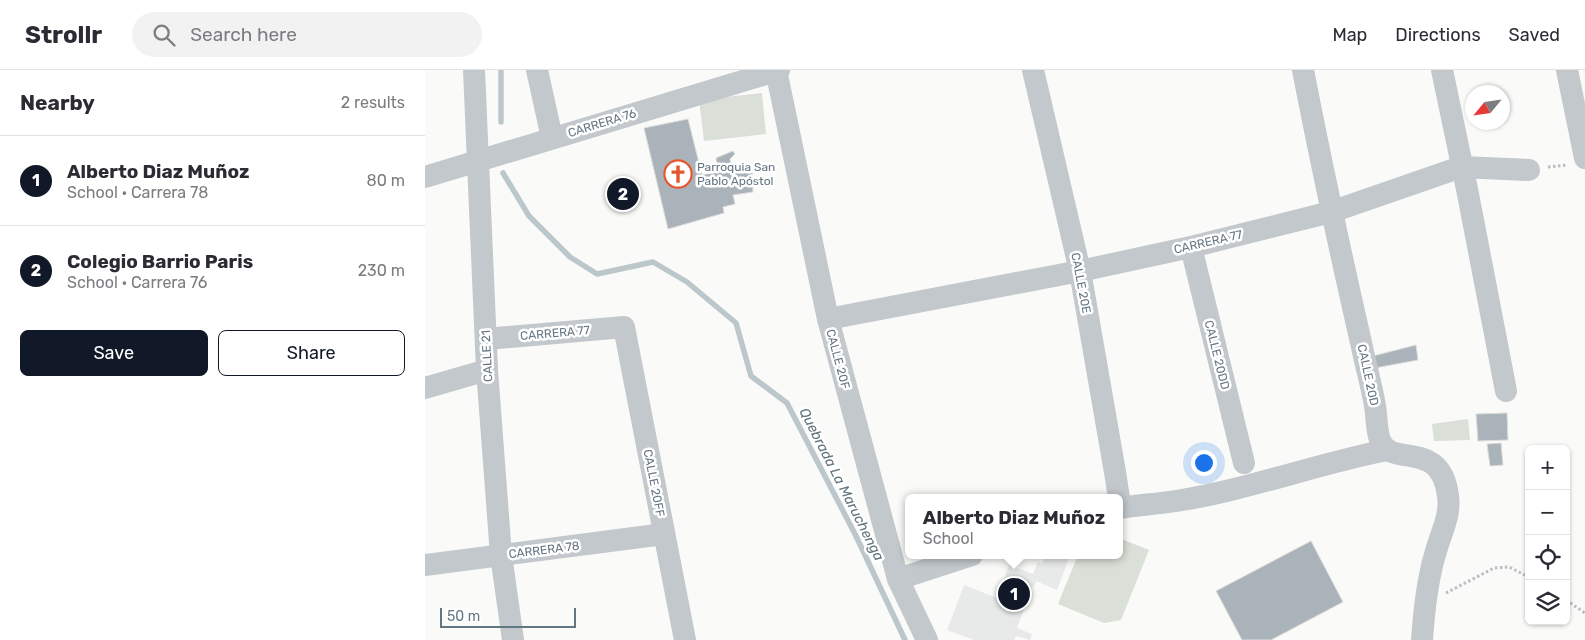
<!DOCTYPE html>
<html lang="en">
<head>
<meta charset="utf-8">
<style>
	:root { --surface:#fff; --page:#f2f2f3; --text:#2b2b33; --muted:#7c7c81; --line:#e1e1e2; --accent:#111827 }
	body { margin:0; font-family:Rubik,sans-serif; background:var(--page); color:var(--text) }
	.controls { position:absolute; right:15px; bottom:15px; display:grid; overflow:hidden; border-radius:8px; box-shadow:0 1px 4px #0004 }
	.controls button { width:45px; height:45px; display:grid; place-items:center; padding:0; border:0; border-bottom:1px solid var(--line); background:var(--surface); color:var(--text); font:25px sans-serif }
	.compass { position:absolute; left:1040px; top:15px; width:45px; height:45px; border-radius:50%; background:var(--surface); box-shadow:0 1px 4px #0004; rotate:241deg }
	.scale { position:absolute; left:15px; bottom:12px; width:136px; box-sizing:border-box; padding-left:5px; border:2px solid #657683; border-top:0; font-size:14px; line-height:18px; white-space:nowrap; color:#657683; -webkit-text-stroke:4px #fff; paint-order:stroke }
	.you { position:absolute; left:778px; top:392px; width:18px; height:18px; margin:-12px; border:4px solid #fff; border-radius:50%; background:#1a73e8; box-shadow:0 0 0 8px #1a73e833 }
	.badge { display:grid; place-items:center; width:32px; height:32px; border-radius:50%; background:var(--accent); color:#fff; font-size:16px; font-weight:700 }
	.pin { position:absolute; translate:-50% -50%; border:2px solid #fff; box-shadow:0 1px 5px #0006 }
	.popup { position:absolute; left:480px; top:424px; width:218px; height:65px; box-sizing:border-box; display:grid; place-content:center; border-radius:8px; background:var(--surface); filter:drop-shadow(0 1px 4px #0005); font-size:16px; white-space:nowrap; color:var(--muted) }
	.popup b { font-size:19px; color:var(--text) }
	.popup::after { content:''; position:absolute; left:50%; top:100%; margin-left:-10px; border:10px solid transparent; border-top-color:var(--surface) }
	.list { margin:0; padding:0; list-style:none }
	h2 { display:flex; justify-content:space-between; align-items:center; height:65px; margin:0; padding:0 20px; font-size:21px }
	h2 small { font-size:16px; font-weight:400; color:var(--muted) }
	.list li { display:grid; grid-template-columns:32px 1fr auto; gap:15px; align-items:center; box-sizing:border-box; height:90px; padding:0 20px; border-top:1px solid var(--line) }
	.list b { display:block; font-size:19px; white-space:nowrap }
	.list p { margin:0; font-size:16px; white-space:nowrap; color:var(--muted) }
	.list em { font-size:16px; font-style:normal; color:var(--muted) }
	.actions { display:flex; gap:10px; padding:15px 20px }
	.actions a { flex:1; padding:11px 0; border:1px solid var(--accent); border-radius:8px; text-align:center; font-size:18px; color:var(--accent) }
	.actions .main { background:var(--accent); color:#fff }
	.icon { flex:none; width:28px; height:28px; fill:none; stroke:currentColor; stroke-width:2; stroke-linecap:round; stroke-linejoin:round }
	.map { position:relative; flex:none; width:1160px; height:570px; overflow:hidden }
	header { display:flex; align-items:center; gap:30px; box-sizing:border-box; height:70px; padding:0 25px; background:var(--surface); border-bottom:1px solid var(--line) }
	header strong { font-size:24px }
	nav { display:flex; gap:28px; margin-inline-start:auto; font-size:18px }
	.search { width:350px; height:45px; background:var(--page); display:flex; align-items:center; gap:12px; box-sizing:border-box; padding:0 18px; border-radius:28px; color:var(--muted); font-size:19px }
	main { display:flex }
	aside { flex:1; background:var(--surface) }
	.map>svg:first-child { display:block }
	.built { fill:#e8e9e9 }
	.green { fill:#dadfd7 }
	.lines { fill:none; stroke-linecap:round; stroke-linejoin:round }
	.stream { stroke:#bbc7cb; stroke-width:5.5 }
	.building { fill:#aab3b9; stroke:#dcdcda }
	.path { stroke:#bbbfc2; stroke-width:3; stroke-dasharray:2.5 2.5; stroke-linecap:butt }
	.minor { stroke:#c3c8cc; stroke-width:22 }
	.labels { text-anchor:middle; stroke-width:5; stroke-linejoin:round; paint-order:stroke }
	.street-label { font-size:12px; fill:#657683; stroke:#fff }
	.poi-label { font-size:12px; fill:#657683; stroke:#fff; text-anchor:start }
	.water-label { font-size:14px; font-style:italic; fill:#60757c; stroke:#fff }
</style>
</head>
<body>
<header>
<strong>Strollr</strong>
<div class="search"><svg class="icon" aria-label="search" viewBox="0 0 24 24"><circle cx="10" cy="10" r="6"/><path d="M15 15l6 6"/></svg>Search here</div>
<nav><a>Map</a><a>Directions</a><a>Saved</a></nav>
</header>
<main>
<aside>
<h2>Nearby<small>2 results</small></h2>
<ul class="list">
<li><span class="badge">1</span><div><b>Alberto Diaz Muñoz</b><p>School · Carrera 78</p></div><em>80 m</em></li>
<li><span class="badge">2</span><div><b>Colegio Barrio Paris</b><p>School · Carrera 76</p></div><em>230 m</em></li>
</ul>
<div class="actions"><a class="main">Save</a><a>Share</a></div>
</aside>
<div class="map">
<svg width="1160" height="570" viewBox="0 0 1160 570">
	<rect width="100%" height="100%" fill="#fafaf8"/>
	<polygon class="built" points="620,485 636,485 644,488 632,520 611,511 610,515 607,517 592,558 607,564 605,570 591,566 589,570 549,570 522,560 539,515 572,528 584,495 608,504 613,492 617,494"/>
	<g class="green">
		<polygon points="337,23 341,64 279,71 274,30"/>
		<polygon points="1043,349 1045,370 1009,371 1007,354"/>
		<polygon points="694,468 724,480 696,550 679,553 633,534 653,485 694,485"/>
	</g>
	<g class="lines">
		<g class="stream">
			<polyline points="76,52 76,0"/>
			<polyline points="78,103 104,146 145,187 172,204 228,192 262,212 311,253 326,306 362,333 431,466 480,570"/>
		</g>
	</g>
	<g class="building">
		<polygon points="263,49 277,105 293,102 291,88 308,81 310,84 305,89 308,102 327,101 328,122 308,125 310,134 298,137 299,143 243,159 219,58"/>
		<polygon points="991,275 993,290 950,298 948,286"/>
		<polygon points="1082,343 1083,370 1053,371 1051,344"/>
		<polygon points="1076,373 1078,395 1065,396 1062,374"/>
		<polygon points="886,471 918,532 846,570 817,570 791,521"/>
	</g>
	<g class="lines">
		<g class="path">
			<polyline points="1123,97 1142,95"/>
			<polyline points="1021,523 1069,498 1084,497 1104,507"/>
			<polyline points="1141,530 1160,543"/>
		</g>
		<g class="minor">
			<polyline points="49,0 62,300 76,485 88,570"/>
			<polyline points="112,0 127,68"/>
			<polyline points="351,0 403,249 473,509 502,570"/>
			<polyline points="608,0 655,201 690,402 694,428"/>
			<path d="M878 0C896 93 916 185 937 277 941 297 947 317 950 336 952 347 951 359 955 370 965 399 1016 367 1023 426 1026 445 1016 463 1011 481 1002 510 999 540 997 570"/>
			<polyline points="1017,0 1042,119 1081,321"/>
			<polyline points="1142,0 1160,88"/>
			<polyline points="0,107 354,0"/>
			<polyline points="766,177 819,393"/>
			<polyline points="403,249 655,201 766,177 906,142 1036,97 1104,100"/>
			<polyline points="61,269 199,257 260,570"/>
			<polyline points="0,318 62,300"/>
			<path d="M694 438C713 435 732 434 751 431 822 420 891 394 962 380"/>
			<polyline points="0,495 239,464"/>
			<polyline points="473,509 547,485"/>
		</g>
	</g>
	<defs>
		<g id="church-ring" transform="scale(1.4375)"><circle r="9.5" fill="#fff" stroke="#e4572e" stroke-width="1.5"/><path d="M-1.2-6h2.4v3.5h3.3v2.4h-3.3V6h-2.4V-.1h-3.3v-2.4h3.3Z" fill="#e4572e"/></g>
	</defs>
	<g fill-rule="evenodd">
		<use href="#church-ring" x="253" y="104"/>
	</g>
	<g class="labels">
		<g class="street-label">
			<text transform="translate(177 53) rotate(-17)" y="4">CARRERA 76</text>
			<text transform="translate(783 172) rotate(-13)" y="4">CARRERA 77</text>
			<text transform="translate(656 213) rotate(79)" y="4">CALLE 20E</text>
			<text transform="translate(130 263) rotate(-5)" y="4">CARRERA 77</text>
			<text transform="translate(792 285) rotate(76)" y="4">CALLE 20DD</text>
			<text transform="translate(62 286) rotate(-93)" y="4">CALLE 21</text>
			<text transform="translate(413 289) rotate(75)" y="4">CALLE 20F</text>
			<text transform="translate(943 305) rotate(78)" y="4">CALLE 20D</text>
			<text transform="translate(229 413) rotate(79)" y="4">CALLE 20FF</text>
			<text transform="translate(119 480) rotate(-7)" y="4">CARRERA 78</text>
		</g>
		<g class="poi-label">
			<text x="272" y="101">Parroquia San<tspan x="272" dy="14">Pablo Apóstol</tspan></text>
		</g>
		<g class="water-label">
			<text transform="translate(417 414) rotate(63)" y="5">Quebrada La Maruchenga</text>
		</g>
	</g>
</svg>
<div class="controls">
<button>+</button>
<button>−</button>
<button><svg class="icon" aria-label="locate" viewBox="0 0 24 24"><circle cx="12" cy="12" r="6"/><path d="M12 2v4M12 18v4M2 12h4M18 12h4"/></svg></button>
<button><svg class="icon" aria-label="layers" viewBox="0 0 24 24"><path d="M12 4l9 5-9 5-9-5zM3 14l9 5 9-5"/></svg></button>
</div>
<svg class="compass" viewBox="-18 -18 36 36"><path d="M0-13l5 13h-10z" fill="#e53935"/><path d="M0 13l5-13h-10z" fill="#7c7c81"/></svg>
<div class="scale">50 m</div>
<div class="you"></div>
<div class="pin badge" style="left:589px;top:524px">1</div>
<div class="popup"><b>Alberto Diaz Muñoz</b>School</div>
<div class="pin badge" style="left:198px;top:124px">2</div>
</div>
</main>
</body>
</html>
